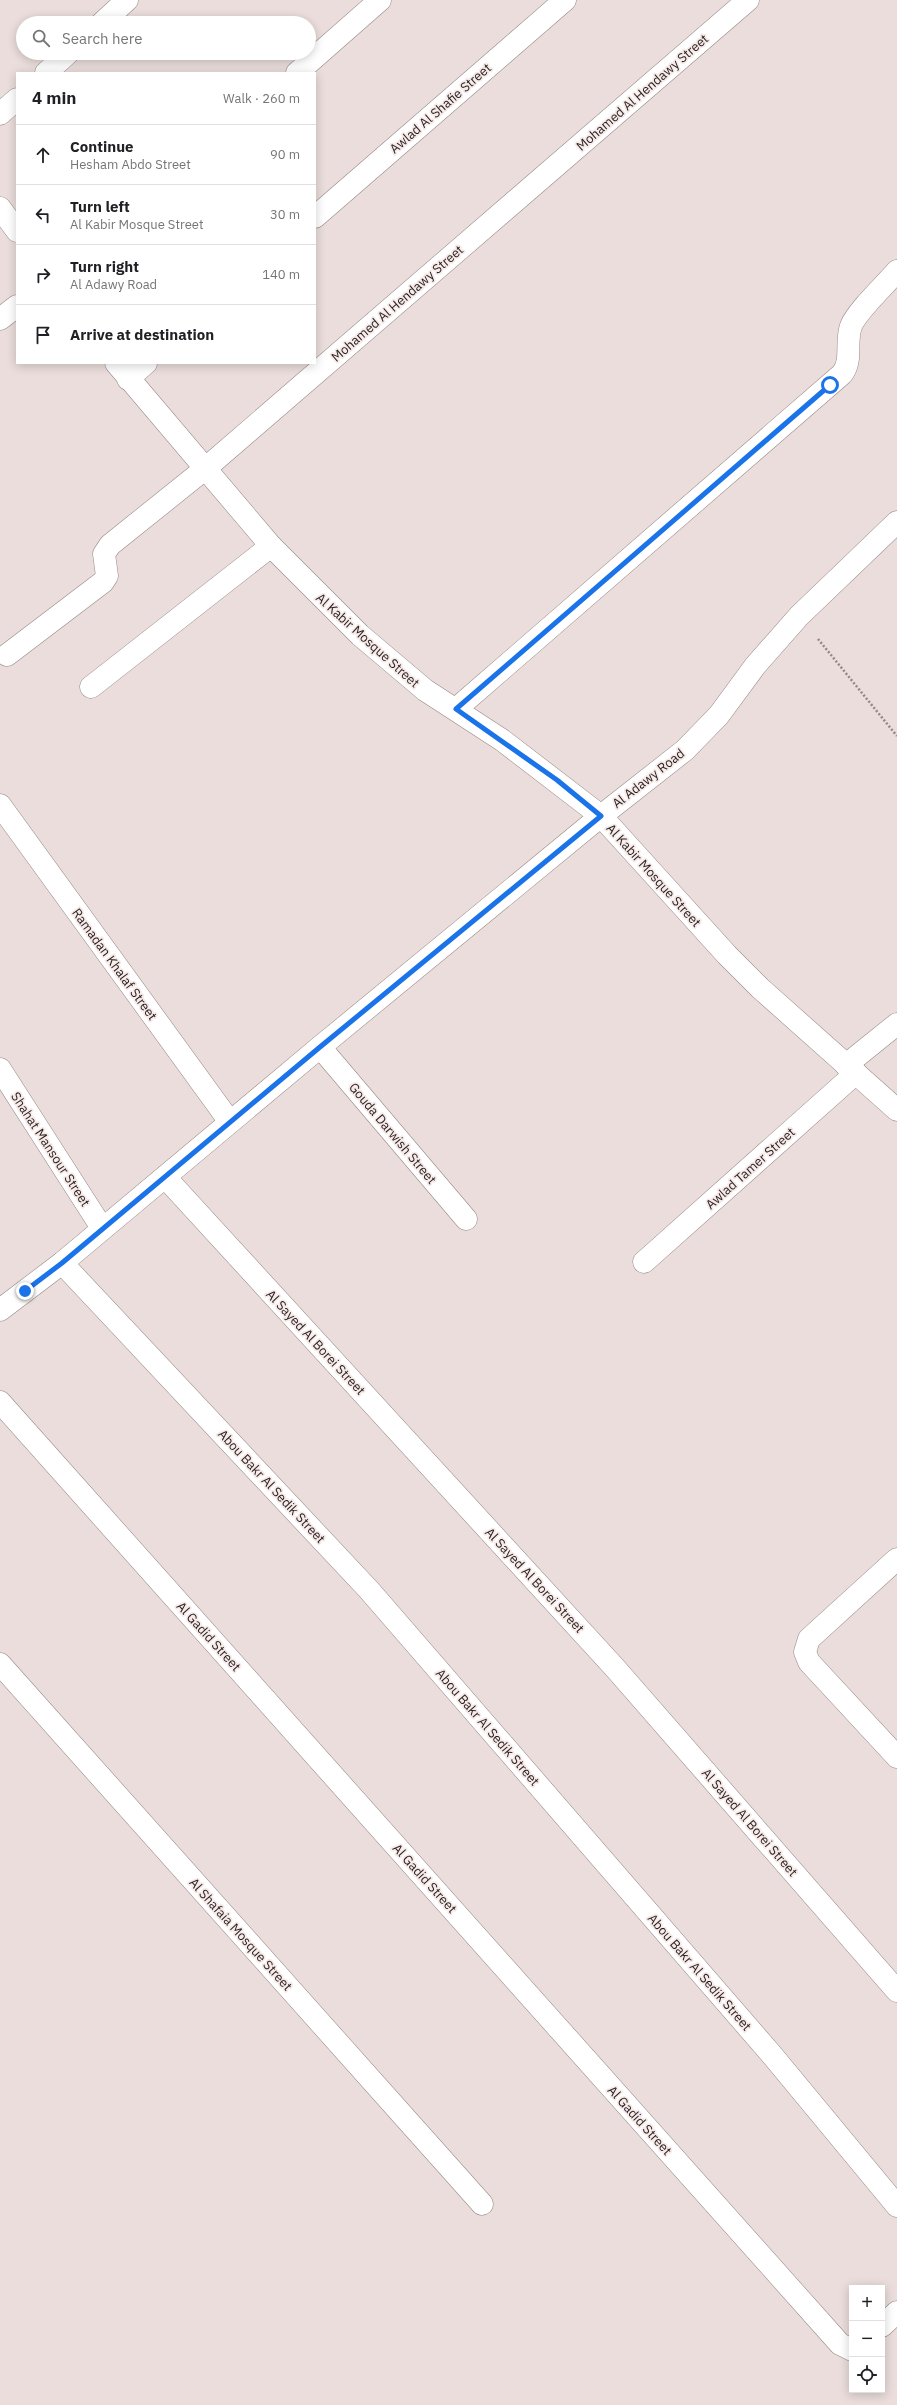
<!DOCTYPE html>
<html lang="en">
<head>
<meta charset="utf-8">
<style>
	:root { --surface:#fff; --page:#f6f6f6; --text:#202124; --muted:#757577; --line:#e0e0e0 }
	body { margin:0; font-family:"IBM Plex Sans",sans-serif; background:var(--page); color:var(--text) }
	.controls { position:absolute; right:12px; bottom:12px; display:grid; overflow:hidden; border-radius:0px; box-shadow:0 2px 10px #0003 }
	.controls button { width:36px; height:36px; display:grid; place-items:center; padding:0; border:0; border-bottom:1px solid var(--line); background:var(--surface); color:var(--text); font:20px sans-serif }
	.stop { position:absolute; width:12px; height:12px; margin:-9px; border:3px solid #1a73e8; border-radius:50%; background:#fff }
	.stop.end { background:#1a73e8; border-color:#fff; box-shadow:0 1px 4px #0008 }
	.list { margin:0; padding:0; list-style:none }
	h2 { display:flex; justify-content:space-between; align-items:center; height:52px; margin:0; padding:0 16px; font-size:17px }
	h2 small { font-size:13px; font-weight:400; color:var(--muted) }
	.list li { display:grid; grid-template-columns:26px 1fr auto; gap:12px; align-items:center; box-sizing:border-box; height:60px; padding:0 16px; border-top:1px solid var(--line) }
	.list b { display:block; font-size:15px; white-space:nowrap }
	.list p { margin:0; font-size:13px; white-space:nowrap; color:var(--muted) }
	.list em { font-size:13px; font-style:normal; color:var(--muted) }
	.icon { flex:none; width:22px; height:22px; fill:none; stroke:currentColor; stroke-width:2; stroke-linecap:round; stroke-linejoin:round }
	.map { position:relative; flex:none; width:897px; height:2405px; overflow:hidden }
	.search { position:absolute; background:var(--surface); box-shadow:0 2px 10px #0003; left:16px; top:16px; width:300px; height:44px; display:flex; align-items:center; gap:10px; box-sizing:border-box; padding:0 14px; border-radius:22px; color:var(--muted); font-size:15px }
	.panel { position:absolute; background:var(--surface); box-shadow:0 2px 10px #0003; left:16px; top:72px; width:300px; height:292px; border-radius:0px }
	.map>svg:first-child { display:block }
	.lines { fill:none; stroke-linecap:round; stroke-linejoin:round }
	.minor-casing { stroke:#948887; stroke-width:23 }
	.path { stroke:#918887; stroke-width:2.5; stroke-dasharray:2 2; stroke-linecap:butt }
	.minor { stroke:#fff; stroke-width:22 }
	.route { stroke:#1a73e8; stroke-width:5 }
	.labels { text-anchor:middle; stroke-width:3.5; stroke-linejoin:round; paint-order:stroke }
	.street-label { font-size:13px; fill:#231f1e; stroke:#f7eae9 }
</style>
</head>
<body>
<div class="map">
<svg width="897" height="2405" viewBox="0 0 897 2405">
	<rect width="100%" height="100%" fill="#eadddb"/>
	<g class="lines">
		<g class="minor-casing">
			<g id="minor">
				<polyline points="102,23 127,0"/>
				<polyline points="46,73 68,53"/>
				<polyline points="297,73 380,0"/>
				<polyline points="0,114 17,99"/>
				<polyline points="0,208 17,231"/>
				<polyline points="315,217 565,0"/>
				<polyline points="0,319 17,306"/>
				<polyline points="116,363 271,546 360,635 425,690 502,740 601,816 727,955 760,988 897,1110"/>
				<polyline points="128,379 146,363"/>
				<polyline points="7,655 103,582 107,576 104,554 110,545 206,468 748,0"/>
				<polyline points="91,687 271,546"/>
				<path d="M456 709 842 374C853 360 845 343 851 326 857 311 885 285 897 271"/>
				<polyline points="0,805 230,1122"/>
				<polyline points="320,1047 466,1219"/>
				<polyline points="846,1065 897,1024"/>
				<polyline points="0,1069 102,1228"/>
				<polyline points="165,1177 615,1668 897,1991"/>
				<polyline points="644,1262 856,1073"/>
				<polyline points="62,1263 369,1590 772,2055 897,2206"/>
				<polyline points="0,1310 62,1263 320,1047 601,816 685,750 719,715 755,666 799,616 897,522"/>
				<polyline points="0,1402 840,2344 852,2350"/>
				<polyline points="897,1559 809,1639 805,1652 809,1662 897,1757"/>
				<polyline points="0,1664 482,2204"/>
				<polyline points="882,2326 897,2312"/>
			</g>
		</g>
		<polyline class="path" points="818,639 897,736"/>
		<use href="#minor" class="minor"/>
	</g>
	<g class="lines">
		<polyline class="route" points="25,1291 62,1263 320,1047 601,816 557,780 456,709 830,385"/>
	</g>
	<g class="labels">
		<g class="street-label">
			<text transform="translate(642 92) rotate(-41)" y="5">Mohamed Al Hendawy Street</text>
			<text transform="translate(440 108) rotate(-41)" y="5">Awlad Al Shafie Street</text>
			<text transform="translate(397 303) rotate(-41)" y="5">Mohamed Al Hendawy Street</text>
			<text transform="translate(368 640) rotate(42)" y="5">Al Kabir Mosque Street</text>
			<text transform="translate(648 778) rotate(-38)" y="5">Al Adawy Road</text>
			<text transform="translate(654 875) rotate(48)" y="5">Al Kabir Mosque Street</text>
			<text transform="translate(115 964) rotate(54)" y="5">Ramadan Khalaf Street</text>
			<text transform="translate(393 1133) rotate(50)" y="5">Gouda Darwish Street</text>
			<text transform="translate(51 1149) rotate(57)" y="5">Shahat Mansour Street</text>
			<text transform="translate(750 1168) rotate(-42)" y="5">Awlad Tamer Street</text>
			<text transform="translate(316 1342) rotate(47)" y="5">Al Sayed Al Borei Street</text>
			<text transform="translate(272 1486) rotate(47)" y="5">Abou Bakr Al Sedik Street</text>
			<text transform="translate(535 1580) rotate(47)" y="5">Al Sayed Al Borei Street</text>
			<text transform="translate(209 1636) rotate(48)" y="5">Al Gadid Street</text>
			<text transform="translate(488 1727) rotate(49)" y="5">Abou Bakr Al Sedik Street</text>
			<text transform="translate(750 1822) rotate(49)" y="5">Al Sayed Al Borei Street</text>
			<text transform="translate(425 1878) rotate(48)" y="5">Al Gadid Street</text>
			<text transform="translate(241 1934) rotate(48)" y="5">Al Shafaia Mosque Street</text>
			<text transform="translate(700 1972) rotate(49)" y="5">Abou Bakr Al Sedik Street</text>
			<text transform="translate(640 2120) rotate(48)" y="5">Al Gadid Street</text>
		</g>
	</g>
</svg>
<div class="controls">
<button>+</button>
<button>−</button>
<button><svg class="icon" aria-label="locate" viewBox="0 0 24 24"><circle cx="12" cy="12" r="6"/><path d="M12 2v4M12 18v4M2 12h4M18 12h4"/></svg></button>
</div>
<div class="stop" style="left:830px;top:385px"></div>
<div class="stop end" style="left:25px;top:1291px"></div>
<div class="search"><svg class="icon" aria-label="search" viewBox="0 0 24 24"><circle cx="10" cy="10" r="6"/><path d="M15 15l6 6"/></svg>Search here</div>
<section class="panel">
<h2>4 min<small>Walk · 260 m</small></h2>
<ul class="list">
<li><svg class="icon" aria-label="ahead" viewBox="0 0 24 24"><path d="M12 20V5M6 11l6-6 6 6"/></svg><div><b>Continue</b><p>Hesham Abdo Street</p></div><em>90 m</em></li>
<li><svg class="icon" aria-label="left" viewBox="0 0 24 24"><path d="M17 20v-9H6M10 6l-5 5 5 5"/></svg><div><b>Turn left</b><p>Al Kabir Mosque Street</p></div><em>30 m</em></li>
<li><svg class="icon" aria-label="right" viewBox="0 0 24 24"><path d="M7 20v-9h11M14 6l5 5-5 5"/></svg><div><b>Turn right</b><p>Al Adawy Road</p></div><em>140 m</em></li>
<li><svg class="icon" aria-label="arrive" viewBox="0 0 24 24"><path d="M6 21V4h12l-3 4 3 4H6"/></svg><div><b>Arrive at destination</b></div></li>
</ul>
</section>
</div>
</body>
</html>
